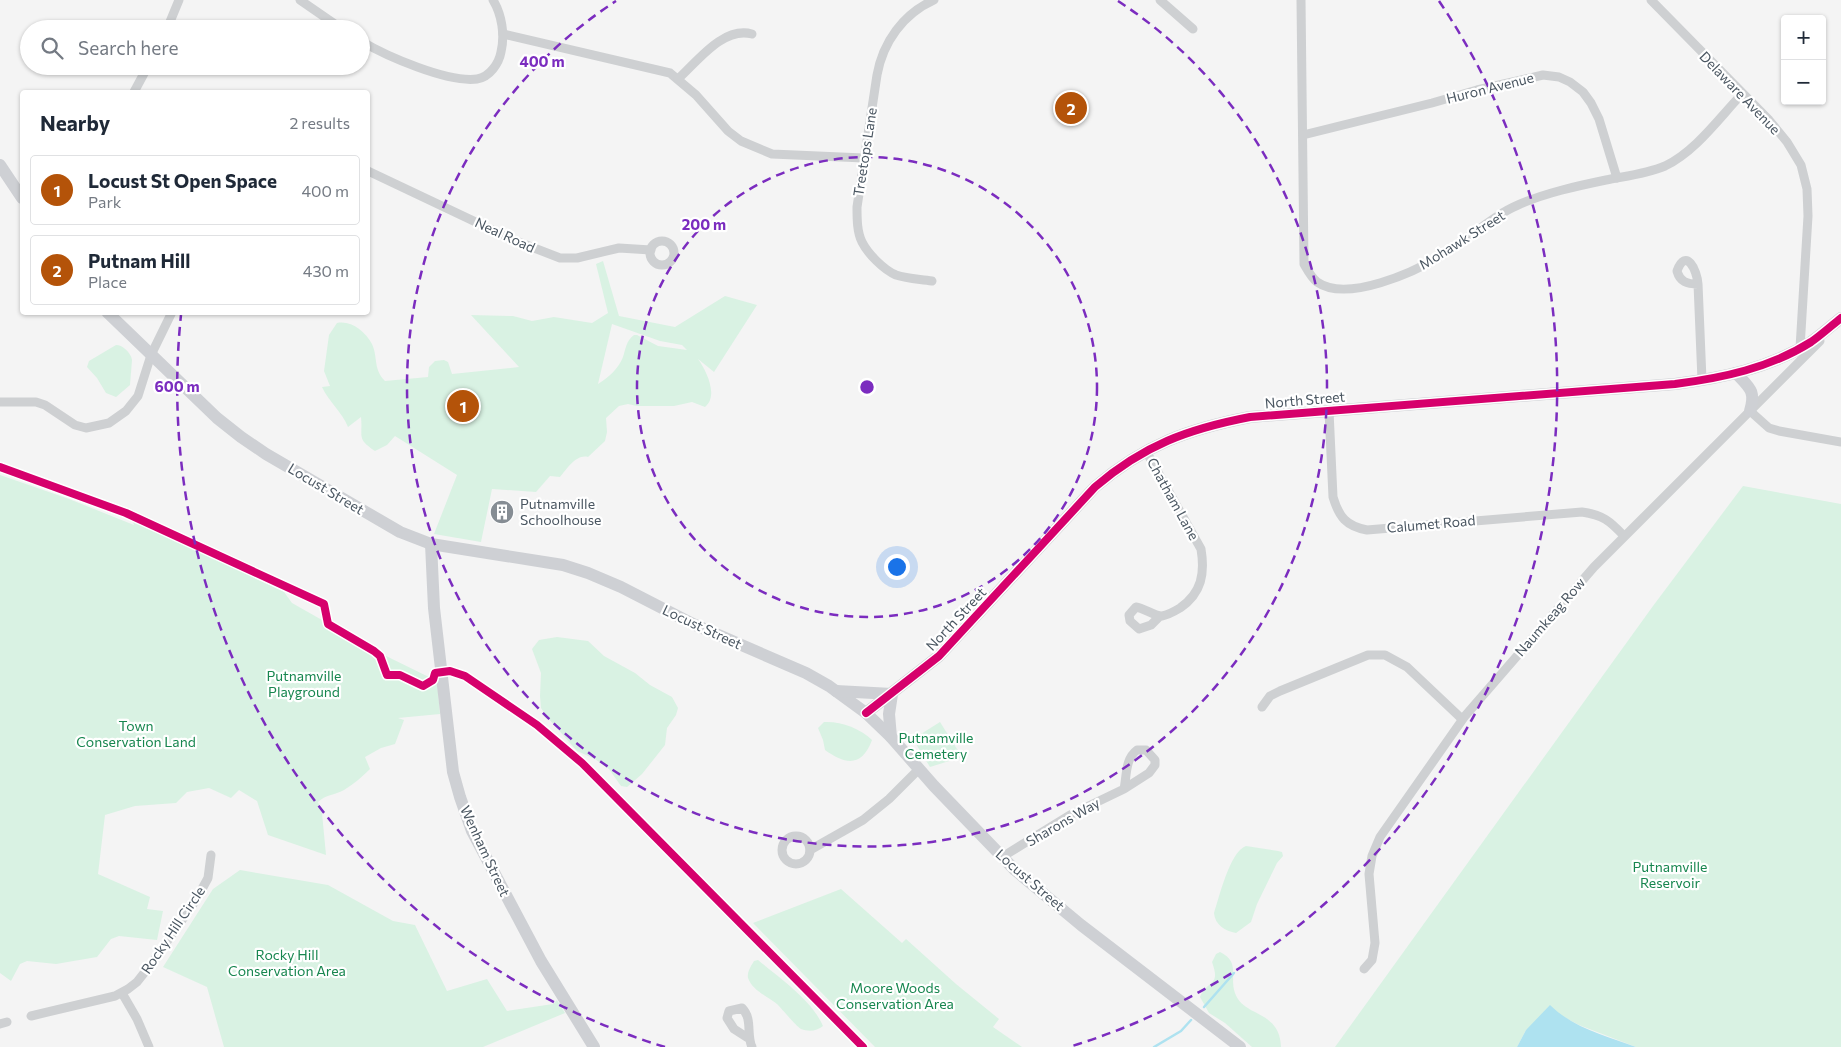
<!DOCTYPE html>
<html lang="en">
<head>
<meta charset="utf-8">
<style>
	:root { --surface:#fff; --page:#f6f6f7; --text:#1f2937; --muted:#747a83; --line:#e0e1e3; --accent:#b45309 }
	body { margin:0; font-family:Commissioner,sans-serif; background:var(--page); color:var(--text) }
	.controls { position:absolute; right:15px; top:15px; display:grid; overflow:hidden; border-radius:5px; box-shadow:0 1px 4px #0004 }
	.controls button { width:45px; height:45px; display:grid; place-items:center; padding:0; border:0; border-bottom:1px solid var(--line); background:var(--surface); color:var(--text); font:25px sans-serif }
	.you { position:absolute; left:896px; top:566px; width:18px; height:18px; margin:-12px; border:4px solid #fff; border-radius:50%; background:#1a73e8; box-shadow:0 0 0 8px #1a73e833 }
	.badge { display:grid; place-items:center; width:32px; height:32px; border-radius:50%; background:var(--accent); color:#fff; font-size:16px; font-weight:700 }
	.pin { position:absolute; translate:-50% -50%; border:2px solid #fff; box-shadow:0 1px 5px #0006 }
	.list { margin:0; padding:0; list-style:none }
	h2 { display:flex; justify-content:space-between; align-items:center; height:65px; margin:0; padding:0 20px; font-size:21px }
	h2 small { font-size:16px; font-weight:400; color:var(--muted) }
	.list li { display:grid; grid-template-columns:32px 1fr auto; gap:15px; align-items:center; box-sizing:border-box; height:70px; margin:0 10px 10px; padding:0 10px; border:1px solid var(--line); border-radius:5px }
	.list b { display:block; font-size:19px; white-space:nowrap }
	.list p { margin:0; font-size:16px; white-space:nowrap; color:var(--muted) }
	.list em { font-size:16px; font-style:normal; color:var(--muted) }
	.icon { flex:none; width:28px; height:28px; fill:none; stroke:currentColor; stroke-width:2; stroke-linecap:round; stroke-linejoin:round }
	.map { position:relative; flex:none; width:1841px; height:1047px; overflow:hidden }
	.search { position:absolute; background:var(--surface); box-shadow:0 1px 4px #0004; left:20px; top:20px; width:350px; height:55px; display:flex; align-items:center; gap:12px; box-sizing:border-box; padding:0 18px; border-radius:28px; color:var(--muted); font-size:19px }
	.panel { position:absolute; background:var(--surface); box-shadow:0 1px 4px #0004; left:20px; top:90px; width:350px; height:225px; border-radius:5px }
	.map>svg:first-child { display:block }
	.green { fill:#d9f2e3; fill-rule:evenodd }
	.water { fill:#aee2f0 }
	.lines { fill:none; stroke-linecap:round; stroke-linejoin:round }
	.stream { stroke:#aee2f0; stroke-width:2.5 }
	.street { stroke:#ced0d2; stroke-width:9 }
	.secondary { stroke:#ced0d4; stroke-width:12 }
	.cycleway-casing { stroke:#fff; stroke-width:11 }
	.cycleway { stroke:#d6006c; stroke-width:8 }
	.ring { fill:none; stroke:#7b2cbf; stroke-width:2.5; stroke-dasharray:9 6 }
	.labels { text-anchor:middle; stroke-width:4.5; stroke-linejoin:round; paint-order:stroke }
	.street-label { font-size:14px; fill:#4a5661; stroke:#fff }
	.poi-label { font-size:14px; fill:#4a5661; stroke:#fff; text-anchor:start }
	.park-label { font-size:14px; fill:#17864f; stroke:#fff }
	.centre { fill:#7b2cbf; stroke:#fff; stroke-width:2.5 }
	.ring-label { font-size:15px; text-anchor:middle; font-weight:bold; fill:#7b2cbf; stroke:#fff; stroke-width:4.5; stroke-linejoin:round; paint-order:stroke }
</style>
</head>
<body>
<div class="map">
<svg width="1841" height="1047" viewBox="0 0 1841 1047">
	<rect width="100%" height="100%" fill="#f4f4f4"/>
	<g class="green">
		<path d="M603 261 619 316 675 327 725 296 757 305 714 372 698 359C706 370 719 396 705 407L692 402 674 406H637L628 404 619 406 606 418 607 432 605 441 588 457C576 454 567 469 560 477L550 476 536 492 492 489 481 542 434 534 457 475 395 436 387 445 375 451C356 438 363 437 361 417L348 427C342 412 329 402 322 387L330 386 324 371 329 335 337 323C351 320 365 331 372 344 378 357 373 369 385 381L428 377 429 367 435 361 444 360 448 362 452 374 519 367 471 315 513 316 532 321 554 317 592 323 608 313 596 264ZM612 324 660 341 682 345 687 350 658 346 637 335H634C626 341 626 348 623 357 619 368 608 378 598 384Z"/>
		<path d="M116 345C123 345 131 353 132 360L130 385 116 397 106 393 97 378 87 367 89 361Z"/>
		<path d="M0 475 69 499 134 525 131 517 284 592 292 603 382 654 437 681 440 714 398 718 404 720 395 744 381 748 365 757 370 769C362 777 354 784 344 790 336 795 326 794 318 802L322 813 326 855 268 835 257 801 239 790 231 798 209 788 187 792 176 803 135 806 105 815 98 874 150 897 147 909 163 911 157 940 119 936 111 939 97 957 56 964 27 961 20 964 11 981 0 973Z"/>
		<polygon points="1743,486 1841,504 1841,1047 1636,1047 1579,1025 1560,1015 1526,1030 1517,1047 1335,1047 1653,606"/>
		<polygon points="557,637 588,641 604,656 635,673 650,685 672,697 678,708 676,715 667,728 665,745 642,774 627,787 621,786 609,769 595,759 577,751 548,718 541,708 540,696 541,673 532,649 539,640"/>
		<path d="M824 722C840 721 860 728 872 740 862 767 846 765 825 750L823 740 818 728Z"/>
		<polygon points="940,722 962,757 930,767 913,739"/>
		<path d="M1246 846 1278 851 1282 852 1283 856 1277 863 1257 904 1251 922 1236 933C1225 931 1215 925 1214 913 1219 898 1230 851 1246 846Z"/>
		<polygon points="240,870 328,885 393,921 415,925 447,991 487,979 507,1011 553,1004 557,1000 565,1013 483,1047 224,1047 207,987 163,967 213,889"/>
		<polygon points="841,889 902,943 906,939 956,984 999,1019 993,1027 1022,1047 875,1047 753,923"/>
		<path d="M1220 952C1241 962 1229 977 1235 993 1243 1017 1280 1010 1281 1047H1252L1225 1023 1209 1013 1200 997C1208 979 1221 987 1212 962L1216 954Z"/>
		<path d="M758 960C779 978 812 1000 823 1026 817 1031 809 1032 801 1029 796 1026 783 1010 777 1004 768 997 752 990 748 978 747 972 751 966 754 961Z"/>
	</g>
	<path class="water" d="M1550 1005C1573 1028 1607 1036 1636 1047H1517L1526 1030Z"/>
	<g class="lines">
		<g class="stream">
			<polyline points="1204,1007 1234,973"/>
			<polyline points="1154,1047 1181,1031 1191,1020"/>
		</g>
		<g class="street">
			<polyline points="300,0 342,29"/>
			<polyline points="1160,0 1193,29"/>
			<path d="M1301 0 1304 264C1308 271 1311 277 1317 282 1347 303 1415 272 1442 255 1468 240 1490 217 1518 205 1545 193 1577 186 1606 180 1626 176 1646 174 1665 166 1696 151 1719 118 1742 94"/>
			<polyline points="1651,0 1769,120 1787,142 1801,165 1807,189 1808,216 1800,348"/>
			<polyline points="167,29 179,0"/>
			<polyline points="503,34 670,73 696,95 728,131 741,141 772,154 864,158"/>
			<path d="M361 41C386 56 448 83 477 79 490 77 499 63 501 52 505 35 502 15 493 0"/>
			<path d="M678 79C697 62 723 26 752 34"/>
			<polyline points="134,92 148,66"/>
			<polyline points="1303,135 1432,103 1477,90 1543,75 1559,77 1570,82 1583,92 1591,103 1599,119 1617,178"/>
			<polyline points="368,171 516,241 560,258 577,258 619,248 651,250"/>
			<circle cx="662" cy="253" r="12"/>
			<path d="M932 281C920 279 908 279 896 275 884 270 868 254 862 242 857 232 857 219 857 207L877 75C883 42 903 14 934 0"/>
			<path d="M1698 284C1687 284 1680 282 1677 271 1686 247 1697 270 1698 284L1702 380"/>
			<polyline points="0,402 36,402 45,405 75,425 86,428 109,423 126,411 138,396 151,355 172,312"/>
			<path d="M1329 411 1333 497C1339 517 1346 526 1367 530L1582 512C1603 515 1610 521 1624 536"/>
			<polyline points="1750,411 1769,428 1779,431 1841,442"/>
			<path d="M1146 451 1201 549C1205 573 1202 593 1180 608 1175 611 1168 615 1162 616 1154 616 1144 608 1136 607L1129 615 1130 621 1139 629 1151 625 1160 616"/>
			<polyline points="1262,707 1270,696 1280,691 1368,655 1385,655 1407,667 1462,719"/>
			<circle cx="796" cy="850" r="14"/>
			<polyline points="810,850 863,820 889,799 919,769"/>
			<path d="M1002 857 1070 815 1124 789 1149 773 1155 765V760L1146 750H1137C1125 759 1127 775 1124 789"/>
			<polyline points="1364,969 1372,960 1375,943 1369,874 1372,856 1380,837 1465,716 1594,567 1820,341"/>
			<polyline points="122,993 137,1019 149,1047"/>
			<polyline points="31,1016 115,996 128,989 137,982 152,963 196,900 208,878 211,855"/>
			<polyline points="0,1024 7,1022"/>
			<path d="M748 1038 734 1029 727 1018 729 1011 742 1008C753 1019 746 1034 752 1047"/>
		</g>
		<g class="secondary">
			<polyline points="0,165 22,198"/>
			<polyline points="107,312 217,418 241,437 266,454 400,532 431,544 563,565 588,573 621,587 693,624 806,673 829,686 866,713 891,737 934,786 1015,870 1081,925 1240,1047"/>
			<path d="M1736 373C1750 388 1756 391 1750 411"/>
			<polyline points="431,544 434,608 453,772 460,797 472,831 541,961 594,1047"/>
			<polyline points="836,691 892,694 889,714 891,737"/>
			<path d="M866 713 939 656 1095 487C1144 445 1188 429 1250 417L1675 384C1722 378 1770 368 1811 342 1821 335 1831 326 1841 318"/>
		</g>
		<g class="cycleway-casing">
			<g id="cycleway">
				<polyline points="0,467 126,513 324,604 328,624 374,651 380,656 387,675 400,675 423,686 433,680 435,673 450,671 465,676 537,725 582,763 863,1047"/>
				<path d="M866 713 939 656 1095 487C1144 445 1188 429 1250 417L1675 384C1722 378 1770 368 1811 342 1821 335 1831 326 1841 318"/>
			</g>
		</g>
		<use href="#cycleway" class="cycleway"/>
	</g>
	<g class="ring">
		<circle cx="867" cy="387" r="230"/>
		<path d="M1118 1A460 460 0 1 1 616 1"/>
		<path d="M665 1047A690 690 0 0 1 181 315M1439 1A690 690 0 0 1 1069 1047"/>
	</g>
	<defs>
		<g id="building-disc" transform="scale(1.25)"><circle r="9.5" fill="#868d94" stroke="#fff"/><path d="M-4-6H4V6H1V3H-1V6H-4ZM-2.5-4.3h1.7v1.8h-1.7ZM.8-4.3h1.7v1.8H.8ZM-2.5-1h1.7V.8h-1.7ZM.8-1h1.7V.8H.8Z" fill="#fff"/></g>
	</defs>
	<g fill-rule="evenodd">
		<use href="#building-disc" x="502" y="512"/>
	</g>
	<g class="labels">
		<g class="street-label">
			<text transform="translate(1490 88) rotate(-14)" y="5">Huron Avenue</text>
			<text transform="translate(1740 93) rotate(46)" y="5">Delaware Avenue</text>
			<text transform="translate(865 152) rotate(-81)" y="5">Treetops Lane</text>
			<text transform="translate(505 235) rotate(25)" y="5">Neal Road</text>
			<text transform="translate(1462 240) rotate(-32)" y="5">Mohawk Street</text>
			<text transform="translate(1305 400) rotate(-5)" y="5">North Street</text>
			<text transform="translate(326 489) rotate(31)" y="5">Locust Street</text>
			<text transform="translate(1173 499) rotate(61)" y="5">Chatham Lane</text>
			<text transform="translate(1431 524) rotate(-5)" y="5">Calumet Road</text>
			<text transform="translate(1550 617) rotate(-49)" y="5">Naumkeag Row</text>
			<text transform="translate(956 619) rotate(-47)" y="5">North Street</text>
			<text transform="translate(702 627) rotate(25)" y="5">Locust Street</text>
			<text transform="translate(1063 822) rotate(-30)" y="5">Sharons Way</text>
			<text transform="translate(485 851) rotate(65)" y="5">Wenham Street</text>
			<text transform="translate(1030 880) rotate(41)" y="5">Locust Street</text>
			<text transform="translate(173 930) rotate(-56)" y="5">Rocky Hill Circle</text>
		</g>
		<g class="poi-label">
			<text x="520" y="509">Putnamville<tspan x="520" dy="16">Schoolhouse</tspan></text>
		</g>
		<g class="park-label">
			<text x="304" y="681">Putnamville<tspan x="304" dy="16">Playground</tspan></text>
			<text x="136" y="731">Town<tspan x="136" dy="16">Conservation Land</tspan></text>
			<text x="936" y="743">Putnamville<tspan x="936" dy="16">Cemetery</tspan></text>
			<text x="1670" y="872">Putnamville<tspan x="1670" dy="16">Reservoir</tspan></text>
			<text x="287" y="960">Rocky Hill<tspan x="287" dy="16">Conservation Area</tspan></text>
			<text x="895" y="993">Moore Woods<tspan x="895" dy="16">Conservation Area</tspan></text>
		</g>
	</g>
	<circle cx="867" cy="387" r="8" class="centre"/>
	<g class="ring-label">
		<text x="542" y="67">400 m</text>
		<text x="704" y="230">200 m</text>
		<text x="177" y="392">600 m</text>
	</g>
</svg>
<div class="controls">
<button>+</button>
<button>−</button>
</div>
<div class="you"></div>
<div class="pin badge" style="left:463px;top:406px">1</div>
<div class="pin badge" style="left:1071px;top:108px">2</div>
<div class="search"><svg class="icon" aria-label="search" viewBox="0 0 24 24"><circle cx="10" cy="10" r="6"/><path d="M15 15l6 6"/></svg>Search here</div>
<section class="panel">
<h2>Nearby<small>2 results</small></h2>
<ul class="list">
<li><span class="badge">1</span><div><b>Locust St Open Space</b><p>Park</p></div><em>400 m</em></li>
<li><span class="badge">2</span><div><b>Putnam Hill</b><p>Place</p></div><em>430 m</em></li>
</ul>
</section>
</div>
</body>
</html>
